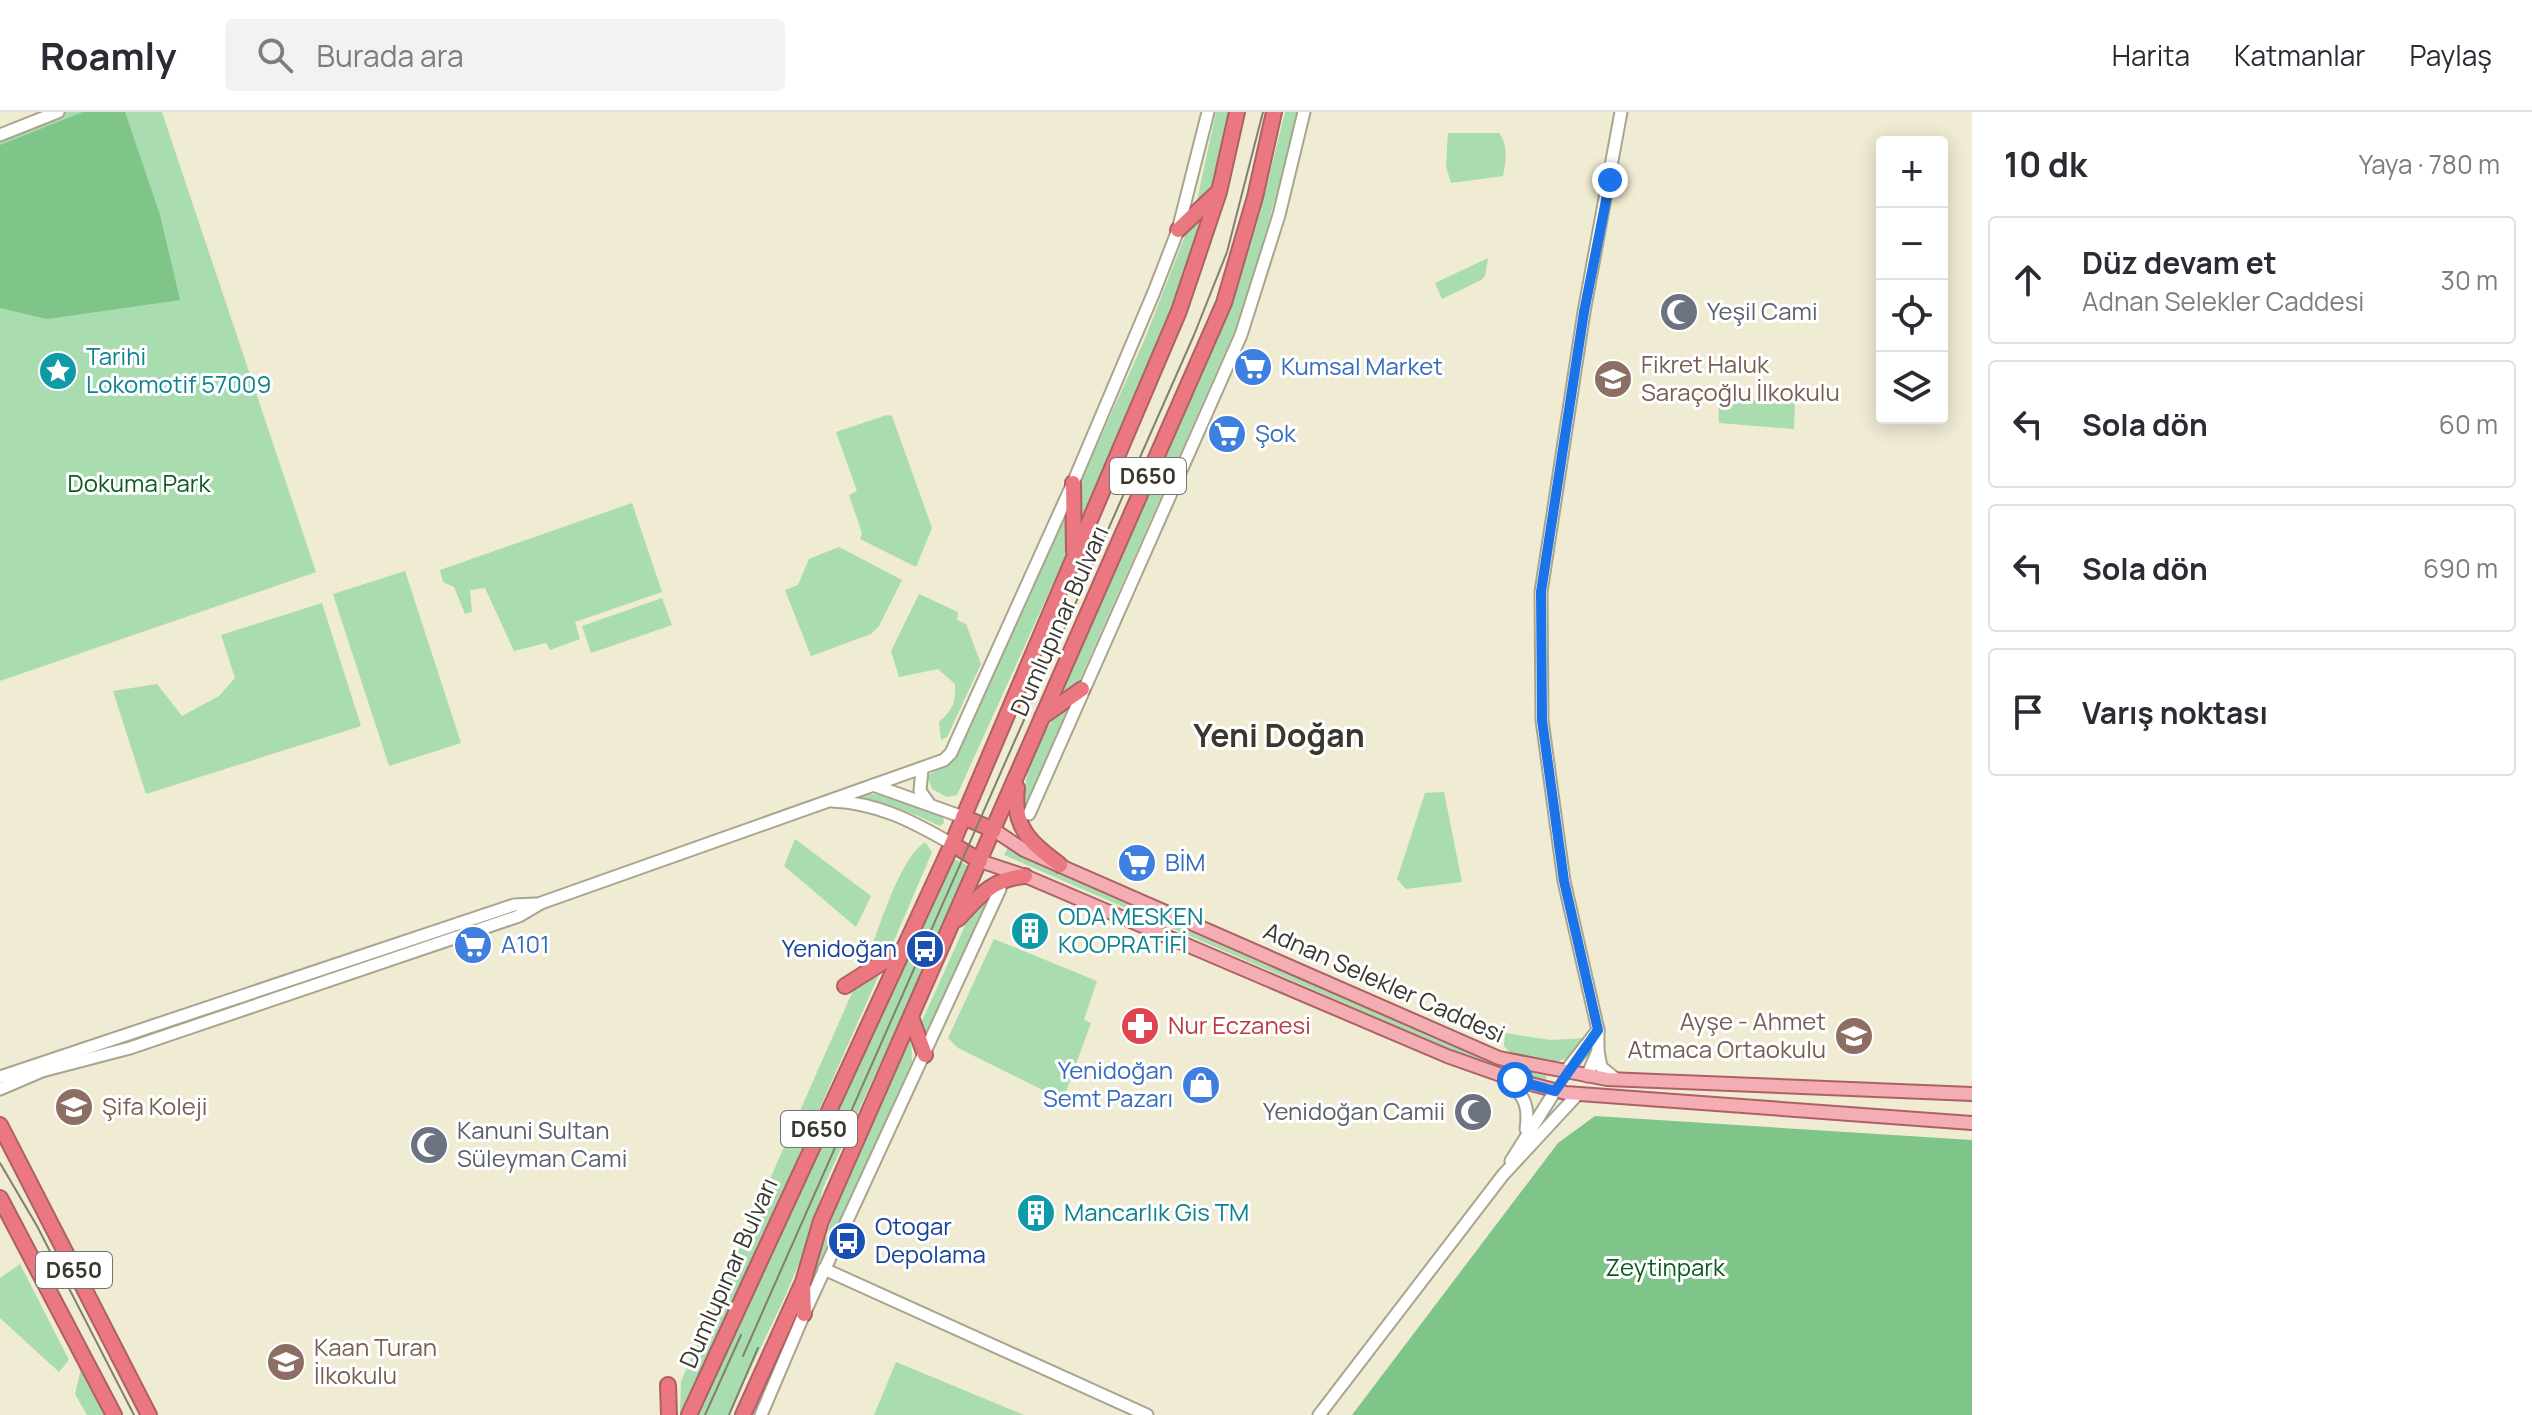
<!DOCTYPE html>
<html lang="tr">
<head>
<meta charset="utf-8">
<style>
	:root { --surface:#fff; --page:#f2f2f3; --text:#2b2b33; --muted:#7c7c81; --line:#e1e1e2 }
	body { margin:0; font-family:Manrope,sans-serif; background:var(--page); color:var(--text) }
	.controls { position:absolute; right:24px; top:24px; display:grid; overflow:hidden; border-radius:8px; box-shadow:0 4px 20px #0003 }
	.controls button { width:72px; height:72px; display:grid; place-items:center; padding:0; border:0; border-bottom:2px solid var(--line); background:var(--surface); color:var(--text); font:40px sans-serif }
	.stop { position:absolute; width:24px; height:24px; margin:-18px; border:6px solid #1a73e8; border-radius:50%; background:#fff }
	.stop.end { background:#1a73e8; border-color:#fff; box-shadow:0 2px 8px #0008 }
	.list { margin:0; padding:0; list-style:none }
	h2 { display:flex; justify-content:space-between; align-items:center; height:104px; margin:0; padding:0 32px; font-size:34px }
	h2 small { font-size:26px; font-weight:400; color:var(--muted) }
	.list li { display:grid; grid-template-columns:52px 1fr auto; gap:24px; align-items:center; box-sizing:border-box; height:128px; margin:0 16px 16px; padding:0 16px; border:2px solid var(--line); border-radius:8px }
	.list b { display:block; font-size:30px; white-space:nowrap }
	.list p { margin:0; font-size:26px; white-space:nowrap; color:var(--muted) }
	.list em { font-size:26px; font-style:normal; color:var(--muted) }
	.icon { flex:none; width:44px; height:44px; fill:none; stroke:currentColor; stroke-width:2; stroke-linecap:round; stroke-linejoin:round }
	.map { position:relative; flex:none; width:1972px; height:1303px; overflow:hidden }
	header { display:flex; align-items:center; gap:48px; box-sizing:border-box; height:112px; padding:0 40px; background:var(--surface); border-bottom:2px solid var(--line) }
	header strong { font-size:38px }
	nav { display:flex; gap:44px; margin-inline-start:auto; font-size:28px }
	.search { width:560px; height:72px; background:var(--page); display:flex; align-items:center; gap:20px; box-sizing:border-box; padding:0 28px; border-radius:8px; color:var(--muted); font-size:30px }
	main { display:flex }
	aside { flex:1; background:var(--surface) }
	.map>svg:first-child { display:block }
	.green { fill:#a9dcae }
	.forest { fill:#7fc489 }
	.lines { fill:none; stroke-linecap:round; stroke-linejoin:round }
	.secondary-casing { stroke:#a9a48d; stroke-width:15 }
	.primary-casing { stroke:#ad6164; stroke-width:16 }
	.highway-casing { stroke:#ad6164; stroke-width:18 }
	.secondary { stroke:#fff; stroke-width:11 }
	.primary { stroke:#f3adb3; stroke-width:12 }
	.highway { stroke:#eb7781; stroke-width:14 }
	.tram { stroke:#827f70; stroke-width:2 }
	.route { stroke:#1a73e8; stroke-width:10 }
	.labels { text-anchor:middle; stroke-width:6; stroke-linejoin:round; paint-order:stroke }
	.shield { fill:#fff; stroke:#74736d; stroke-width:2 }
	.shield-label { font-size:22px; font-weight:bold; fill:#39372e }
	.worship-label { font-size:24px; fill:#5b616d; stroke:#fff; text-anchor:start }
	.culture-label { font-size:24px; fill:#0d838f; stroke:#fff; text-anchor:start }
	.education-label { font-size:24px; fill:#785e54; stroke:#fff; text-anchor:start }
	.shop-label { font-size:24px; fill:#366cbe; stroke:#fff; text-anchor:start }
	.park-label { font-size:24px; fill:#0d5923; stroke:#fff }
	.street-label { font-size:24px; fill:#39372e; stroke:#fff }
	.transit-label { font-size:24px; fill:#164399; stroke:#fff; text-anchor:end }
	.health-label { font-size:24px; fill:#be3a42; stroke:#fff; text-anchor:start }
	.district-label { font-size:32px; font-weight:bold; fill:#39372e; stroke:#fff }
</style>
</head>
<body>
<header>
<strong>Roamly</strong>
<div class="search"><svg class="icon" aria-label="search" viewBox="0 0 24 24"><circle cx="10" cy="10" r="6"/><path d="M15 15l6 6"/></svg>Burada ara</div>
<nav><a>Harita</a><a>Katmanlar</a><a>Paylaş</a></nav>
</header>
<main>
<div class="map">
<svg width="1972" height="1303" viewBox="0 0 1972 1303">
	<rect width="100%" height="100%" fill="#f0ebd3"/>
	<g class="green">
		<polygon points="56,0 162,0 316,460 0,569 0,21"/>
		<polygon points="1216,0 1231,0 1213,76 1196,93"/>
		<polygon points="1285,0 1298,0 1295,17 1243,200 1077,574 1059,588 1228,202 1260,101"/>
		<path d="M1448 21H1499C1508 32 1506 50 1503 64L1451 71 1446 54Z"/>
		<polygon points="1211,92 1180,183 1145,269 957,683 947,685 932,677 927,664 956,646 1144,229 1188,116"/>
		<polygon points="1488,146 1485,164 1481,168 1442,187 1435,171"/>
		<polygon points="1718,286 1795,291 1794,317 1719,311"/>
		<polygon points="887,303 892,304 932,416 916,455 860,427 862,421 849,383 857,379 836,320"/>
		<polygon points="632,391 662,480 575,510 580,527 550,538 546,531 514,539 485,476 470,478 472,500 465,502 454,475 443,470 440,458"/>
		<polygon points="839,435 902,468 879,514 871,522 811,544 785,478 798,473 809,447"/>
		<polygon points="405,459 461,631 389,654 333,482"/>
		<path d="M919 482 958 500 957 508 966 512 981 552 947 625 941 628 939 610C953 598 956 590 955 572L938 557 899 565 891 539Z"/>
		<polygon points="662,486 672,513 591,541 582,514"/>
		<polygon points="322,491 361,614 146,682 113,579 157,572 182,604 219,584 235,566 221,523"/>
		<path d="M1070 591 1026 694V705L1023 707C1021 666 1037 617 1070 591Z"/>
		<polygon points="1444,680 1462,770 1406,777 1397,767 1425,681"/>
		<path d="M869 681 897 687 943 705 944 711 940 714C909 700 881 687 847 685Z"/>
		<polygon points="795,727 871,784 856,815 784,754"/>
		<path d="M925 730 932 740 890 838 865 853C878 821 898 748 925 730Z"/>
		<polygon points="1008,735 1496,952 1547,964 1544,973 1493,956 1004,743"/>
		<path d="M951 745 970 755 823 1076C805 1155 762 1230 728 1303H697Z"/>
		<polygon points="994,780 924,927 922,909 974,794"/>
		<polygon points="994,827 1097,869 1084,908 1091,911 1063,988 958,936 948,926"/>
		<polygon points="882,856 683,1303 680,1303 681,1269 855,874"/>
		<path d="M1505 921 1551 928 1585 926C1563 959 1549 951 1514 945L1504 934Z"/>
		<polygon points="911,923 912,950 806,1186 803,1176 828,1122 833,1097"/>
		<polygon points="20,1152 69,1248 59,1260 0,1206 0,1166"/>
		<polygon points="896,1250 1024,1303 874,1303"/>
		<polygon points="81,1257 105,1303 87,1303 75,1282"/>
	</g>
	<g class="forest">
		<polygon points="83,0 125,0 160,103 180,188 47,207 0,196 0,33"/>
		<polygon points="1595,1004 1972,1028 1972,1303 1352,1303 1558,1031"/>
	</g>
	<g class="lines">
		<g class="secondary-casing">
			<g id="secondary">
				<polyline points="0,23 58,0"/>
				<polyline points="922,657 920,679 928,690"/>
				<polyline points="873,673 963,705"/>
				<path d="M832 689C878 691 912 709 952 732"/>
				<polyline points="1029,702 1241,223 1279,103 1304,0"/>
				<polyline points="1598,918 1564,769 1542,608 1541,480 1584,200 1621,0"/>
				<polyline points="1598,939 1601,955 1616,967"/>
				<polyline points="1565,960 1598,918 1598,939 1587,964"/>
				<polyline points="0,965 514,793 536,792"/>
				<path d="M1502 965C1522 981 1530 990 1526 1017"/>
				<polyline points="0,977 42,959 130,936 519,804 541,791 944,648 951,641 1073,371 1154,180 1178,118 1208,0"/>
				<polyline points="1511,1049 1555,979"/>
				<polyline points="824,1157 1147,1303"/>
				<polyline points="761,1303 804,1202 1000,777"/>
				<polyline points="1319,1303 1503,1063 1577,983"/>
			</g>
		</g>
		<g class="primary-casing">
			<g id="primary">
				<polyline points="994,718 1024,738 1499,946 1607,967 1972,982"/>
				<polyline points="980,749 1025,764 1447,944 1515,968 1566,981 1972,1011"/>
			</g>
		</g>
		<g class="highway-casing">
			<g id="highway">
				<polyline points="1178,118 1218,80"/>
				<polyline points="1073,371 1074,439"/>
				<polyline points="1042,605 1082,577"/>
				<path d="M1017 676C1012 716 1031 731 1060 753"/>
				<polyline points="963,705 994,718"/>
				<polyline points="952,732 980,749"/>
				<path d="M958 807C979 784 992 767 1025 764"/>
				<polyline points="845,874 902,838"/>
				<polyline points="911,905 925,943"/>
				<polyline points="0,1013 149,1303"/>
				<polyline points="0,1086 114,1303"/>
				<polyline points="803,1174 804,1202"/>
				<polyline points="668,1273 669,1303"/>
				<polyline points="689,1303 952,732 1179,199 1219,80 1237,0"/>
				<polyline points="743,1303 803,1170 821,1109 1224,191 1255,85 1274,0"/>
			</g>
		</g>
		<use href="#secondary" class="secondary"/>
		<use href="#primary" class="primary"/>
		<use href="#highway" class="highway"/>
		<g class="tram">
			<polyline points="0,1051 37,1114 134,1303"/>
			<polyline points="743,1244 1194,223 1227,140 1263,0"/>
			<polyline points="705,1303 741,1223"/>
			<polyline points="729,1303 758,1236"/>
		</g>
	</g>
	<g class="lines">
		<polyline class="route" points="1515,968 1555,979 1598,918 1564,769 1542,608 1541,480 1584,200 1610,68"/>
	</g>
	<defs>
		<g id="mosque-disc" transform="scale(2)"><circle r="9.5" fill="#6b7280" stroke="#fff"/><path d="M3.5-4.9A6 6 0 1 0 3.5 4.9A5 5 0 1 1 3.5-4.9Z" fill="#fff"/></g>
		<g id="supermarket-disc" transform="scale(2)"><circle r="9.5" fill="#3f7fe0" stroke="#fff"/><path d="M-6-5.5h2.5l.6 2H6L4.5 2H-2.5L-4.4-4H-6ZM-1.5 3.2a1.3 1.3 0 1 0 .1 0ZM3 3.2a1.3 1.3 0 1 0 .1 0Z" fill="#fff"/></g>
		<g id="sight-disc" transform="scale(2)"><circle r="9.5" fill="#0f9aa8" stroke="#fff"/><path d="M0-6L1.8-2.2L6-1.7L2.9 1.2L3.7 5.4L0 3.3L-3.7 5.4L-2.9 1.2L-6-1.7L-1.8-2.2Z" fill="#fff"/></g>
		<g id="school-disc" transform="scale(2)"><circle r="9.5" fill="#8d6e63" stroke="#fff"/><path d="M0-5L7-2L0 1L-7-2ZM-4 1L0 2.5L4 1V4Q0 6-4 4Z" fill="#fff"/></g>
		<g id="building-disc" transform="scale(2)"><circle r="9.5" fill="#0f9aa8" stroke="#fff"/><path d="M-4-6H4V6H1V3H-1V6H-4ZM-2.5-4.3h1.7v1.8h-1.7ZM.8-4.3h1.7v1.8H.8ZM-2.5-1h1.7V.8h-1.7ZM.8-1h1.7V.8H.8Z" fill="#fff"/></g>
		<g id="bus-disc" transform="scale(2)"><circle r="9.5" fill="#1a4fb4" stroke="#fff"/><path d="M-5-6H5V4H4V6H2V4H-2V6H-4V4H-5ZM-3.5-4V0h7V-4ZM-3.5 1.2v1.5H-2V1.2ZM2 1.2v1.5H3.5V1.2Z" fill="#fff"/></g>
		<g id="pharmacy-disc" transform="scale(2)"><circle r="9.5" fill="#e0444e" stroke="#fff"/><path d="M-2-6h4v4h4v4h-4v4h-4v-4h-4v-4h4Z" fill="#fff"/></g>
		<g id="shop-disc" transform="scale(2)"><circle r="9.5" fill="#3f7fe0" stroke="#fff"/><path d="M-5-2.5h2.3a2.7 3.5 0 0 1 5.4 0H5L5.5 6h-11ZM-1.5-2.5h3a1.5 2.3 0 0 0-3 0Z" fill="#fff"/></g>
	</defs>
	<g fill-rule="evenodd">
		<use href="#mosque-disc" x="1679" y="200"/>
		<use href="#supermarket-disc" x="1253" y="255"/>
		<use href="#sight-disc" x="58" y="259"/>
		<use href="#school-disc" x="1613" y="267"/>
		<use href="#supermarket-disc" x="1227" y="322"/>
		<use href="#supermarket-disc" x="1137" y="751"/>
		<use href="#building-disc" x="1030" y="819"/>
		<use href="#supermarket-disc" x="473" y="833"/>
		<use href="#bus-disc" x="925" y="837"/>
		<use href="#pharmacy-disc" x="1140" y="914"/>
		<use href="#school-disc" x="1854" y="924"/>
		<use href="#shop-disc" x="1201" y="973"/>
		<use href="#school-disc" x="74" y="995"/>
		<use href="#mosque-disc" x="1473" y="1000"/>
		<use href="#mosque-disc" x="429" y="1033"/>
		<use href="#building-disc" x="1036" y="1101"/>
		<use href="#bus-disc" x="847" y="1129"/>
		<use href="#school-disc" x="286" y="1250"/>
	</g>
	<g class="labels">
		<g class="shield">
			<rect x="1110" y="346" width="76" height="36" rx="6"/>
			<rect x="781" y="999" width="76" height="36" rx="6"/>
			<rect x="36" y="1140" width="76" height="36" rx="6"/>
		</g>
		<g class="shield-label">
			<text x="1148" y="372">D650</text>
			<text x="819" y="1025">D650</text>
			<text x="74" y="1166">D650</text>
		</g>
		<g class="worship-label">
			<text x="1707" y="208">Yeşil Cami</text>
			<text x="1445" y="1008" text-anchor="end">Yenidoğan Camii</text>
			<text x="457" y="1027">Kanuni Sultan<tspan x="457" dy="28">Süleyman Cami</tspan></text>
		</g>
		<g class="culture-label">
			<text x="86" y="253">Tarihi<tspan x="86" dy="28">Lokomotif 57009</tspan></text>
			<text x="1058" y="813">ODA MESKEN<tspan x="1058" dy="28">KOOPRATİFİ</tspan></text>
			<text x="1064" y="1109">Mancarlık Gis TM</text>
		</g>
		<g class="education-label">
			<text x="1641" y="261">Fikret Haluk<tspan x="1641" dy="28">Saraçoğlu İlkokulu</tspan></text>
			<text x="1826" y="918" text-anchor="end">Ayşe - Ahmet<tspan x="1826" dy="28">Atmaca Ortaokulu</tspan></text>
			<text x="102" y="1003">Şifa Koleji</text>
			<text x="314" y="1244">Kaan Turan<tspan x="314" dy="28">İlkokulu</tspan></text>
		</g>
		<g class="shop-label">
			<text x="1281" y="263">Kumsal Market</text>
			<text x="1255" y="330">Şok</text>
			<text x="1165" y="759">BİM</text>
			<text x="501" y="841">A101</text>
			<text x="1173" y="967" text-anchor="end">Yenidoğan<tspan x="1173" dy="28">Semt Pazarı</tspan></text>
		</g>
		<g class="park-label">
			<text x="139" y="380">Dokuma Park</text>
			<text x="1665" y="1164">Zeytinpark</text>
		</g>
		<g class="street-label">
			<text transform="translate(1060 509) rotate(-66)" y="8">Dumlupınar Bulvarı</text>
			<text transform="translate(1384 871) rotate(24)" y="8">Adnan Selekler Caddesi</text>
			<text transform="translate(729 1161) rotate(-66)" y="8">Dumlupınar Bulvarı</text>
		</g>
		<g class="transit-label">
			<text x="897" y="845">Yenidoğan</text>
			<text x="875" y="1123" text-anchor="start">Otogar<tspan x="875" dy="28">Depolama</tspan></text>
		</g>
		<g class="health-label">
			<text x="1168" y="922">Nur Eczanesi</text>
		</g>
		<g class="district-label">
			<text x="1279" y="635">Yeni Doğan</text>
		</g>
	</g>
</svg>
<div class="controls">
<button>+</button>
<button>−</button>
<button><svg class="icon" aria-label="locate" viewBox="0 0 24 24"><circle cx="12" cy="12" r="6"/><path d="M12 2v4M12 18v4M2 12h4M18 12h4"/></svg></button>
<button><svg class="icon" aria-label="layers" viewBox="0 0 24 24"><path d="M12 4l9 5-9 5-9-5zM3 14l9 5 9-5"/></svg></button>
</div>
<div class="stop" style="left:1515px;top:968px"></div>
<div class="stop end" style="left:1610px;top:68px"></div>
</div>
<aside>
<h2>10 dk<small>Yaya · 780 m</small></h2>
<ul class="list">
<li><svg class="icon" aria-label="ahead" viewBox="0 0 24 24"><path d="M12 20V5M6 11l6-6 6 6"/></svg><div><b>Düz devam et</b><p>Adnan Selekler Caddesi</p></div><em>30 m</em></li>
<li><svg class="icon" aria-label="left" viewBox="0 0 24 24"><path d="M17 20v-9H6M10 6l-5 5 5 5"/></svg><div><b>Sola dön</b></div><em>60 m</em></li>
<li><svg class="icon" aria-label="left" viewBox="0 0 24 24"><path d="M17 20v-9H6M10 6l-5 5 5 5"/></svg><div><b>Sola dön</b></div><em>690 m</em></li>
<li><svg class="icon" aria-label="arrive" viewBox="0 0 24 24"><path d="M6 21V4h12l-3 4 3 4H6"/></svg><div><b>Varış noktası</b></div></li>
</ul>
</aside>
</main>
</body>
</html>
